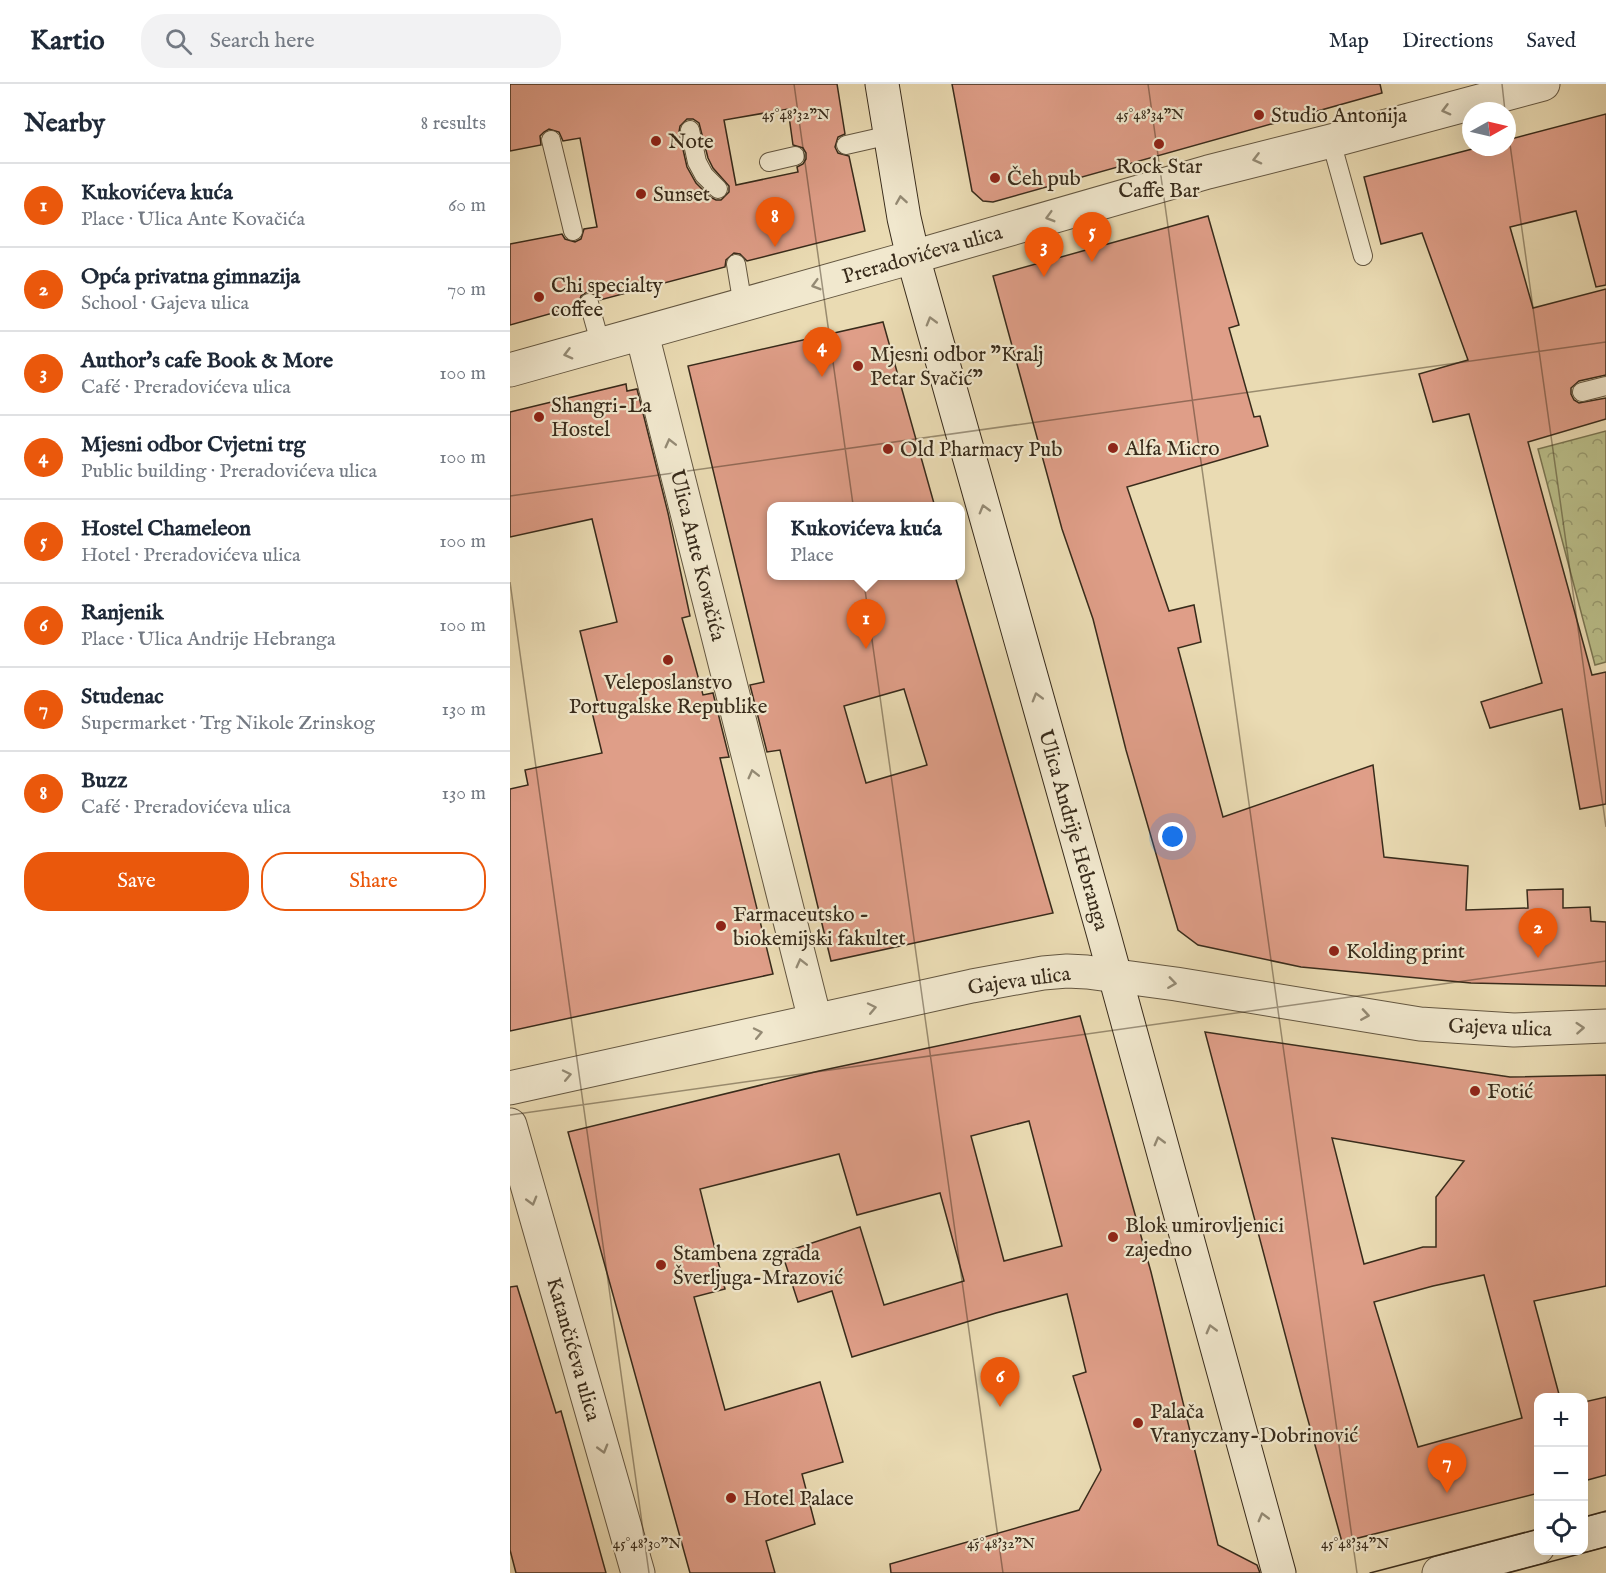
<!DOCTYPE html>
<html lang="en">
<head>
<meta charset="utf-8">
<style>
	:root { --surface:#fff; --page:#f2f2f3; --text:#1f2937; --muted:#747a83; --line:#e0e1e3; --accent:#ea580c }
	body { margin:0; font-family:"IM FELL English",serif; background:var(--page); color:var(--text) }
	.controls { position:absolute; right:18px; bottom:18px; display:grid; overflow:hidden; border-radius:12px; box-shadow:0 6px 24px #0002 }
	.controls button { width:54px; height:54px; display:grid; place-items:center; padding:0; border:0; border-bottom:2px solid var(--line); background:var(--surface); color:var(--text); font:30px sans-serif }
	.compass { position:absolute; left:952px; top:18px; width:54px; height:54px; border-radius:50%; background:var(--surface); box-shadow:0 6px 24px #0002; rotate:82deg }
	.you { position:absolute; left:663px; top:753px; width:21px; height:21px; margin:-15px; border:4px solid #fff; border-radius:50%; background:#1a73e8; box-shadow:0 0 0 9px #1a73e833 }
	.badge { display:grid; place-items:center; width:39px; height:39px; border-radius:50%; background:var(--accent); color:#fff; font-size:20px; font-weight:700 }
	.pin { position:absolute; translate:-50% -50px; filter:drop-shadow(0 2px 3px #0008) }
	.pin::after { content:''; position:absolute; top:32px; width:21px; height:18px; background:inherit; clip-path:polygon(0 0,100% 0,50% 100%) }
	.popup { position:absolute; left:257px; top:418px; width:198px; height:78px; box-sizing:border-box; display:grid; place-content:center; border-radius:12px; background:var(--surface); filter:drop-shadow(0 2px 4px #0005); font-size:20px; white-space:nowrap; color:var(--muted) }
	.popup b { font-size:22px; color:var(--text) }
	.popup::after { content:''; position:absolute; left:50%; top:100%; margin-left:-12px; border:12px solid transparent; border-top-color:var(--surface) }
	.list { margin:0; padding:0; list-style:none }
	h2 { display:flex; justify-content:space-between; align-items:center; height:78px; margin:0; padding:0 24px; font-size:26px }
	h2 small { font-size:20px; font-weight:400; color:var(--muted) }
	.list li { display:grid; grid-template-columns:39px 1fr auto; gap:18px; align-items:center; box-sizing:border-box; height:84px; padding:0 24px; border-top:2px solid var(--line) }
	.list b { display:block; font-size:22px; white-space:nowrap }
	.list p { margin:0; font-size:20px; white-space:nowrap; color:var(--muted) }
	.list em { font-size:20px; font-style:normal; color:var(--muted) }
	.actions { display:flex; gap:12px; padding:18px 24px }
	.actions a { flex:1; padding:14px 0; border:2px solid var(--accent); border-radius:24px; text-align:center; font-size:21px; color:var(--accent) }
	.actions .main { background:var(--accent); color:#fff }
	.icon { flex:none; width:33px; height:33px; fill:none; stroke:currentColor; stroke-width:2; stroke-linecap:round; stroke-linejoin:round }
	.map { position:relative; flex:none; width:1096px; height:1489px; overflow:hidden }
	header { display:flex; align-items:center; gap:36px; box-sizing:border-box; height:84px; padding:0 30px; background:var(--surface); border-bottom:2px solid var(--line) }
	header strong { font-size:28px }
	nav { display:flex; gap:33px; margin-inline-start:auto; font-size:21px }
	.search { width:420px; height:54px; background:var(--page); display:flex; align-items:center; gap:15px; box-sizing:border-box; padding:0 21px; border-radius:24px; color:var(--muted); font-size:22px }
	main { display:flex }
	aside { flex:1; background:var(--surface) }
	.map>svg:first-child { display:block }
	.park { fill:url(#park-crowns); stroke:#797552; stroke-width:1.5 }
	.building { fill:#df9e88; stroke:#382b1b; stroke-width:1.5; fill-rule:evenodd }
	.lines { fill:none; stroke-linecap:round; stroke-linejoin:round }
	.service-casing { stroke:#645741; stroke-width:20 }
	.minor-casing { stroke:#645741; stroke-width:35 }
	.tertiary-casing { stroke:#645741; stroke-width:35 }
	.secondary-casing { stroke:#382b1b; stroke-width:35 }
	.service { stroke:#f1e8ce; stroke-width:18 }
	.minor { stroke:#f1e8ce; stroke-width:33 }
	.tertiary { stroke:#f1e8ce; stroke-width:33 }
	.secondary { stroke:#f1e8ce; stroke-width:33 }
	.tram { stroke:#382b1b; stroke-width:1.5 }
	.oneway { stroke:#948a74 }
	.ticks { fill:none; stroke:#382b1b; stroke-width:1.5; stroke-opacity:0.45 }
	.poi-dot { fill:#8f2418; stroke:#f1e8ce; stroke-width:2 }
	.labels { text-anchor:middle; stroke-width:4.5; stroke-linejoin:round; paint-order:stroke }
	.poi-label { font-size:21px; fill:#382b1b; stroke:#f1e8ce; text-anchor:start }
	.street-label { font-size:21px; fill:#382b1b; stroke:#f1e8ce }
	.ticks-label { font-size:15px; text-anchor:middle; fill:#382b1b; stroke:#f1e8ce; stroke-width:4.5; stroke-linejoin:round; paint-order:stroke }
</style>
</head>
<body>
<header>
<strong>Kartio</strong>
<div class="search"><svg class="icon" aria-label="search" viewBox="0 0 24 24"><circle cx="10" cy="10" r="6"/><path d="M15 15l6 6"/></svg>Search here</div>
<nav><a>Map</a><a>Directions</a><a>Saved</a></nav>
</header>
<main>
<aside>
<h2>Nearby<small>8 results</small></h2>
<ul class="list">
<li><span class="badge">1</span><div><b>Kukovićeva kuća</b><p>Place · Ulica Ante Kovačića</p></div><em>60 m</em></li>
<li><span class="badge">2</span><div><b>Opća privatna gimnazija</b><p>School · Gajeva ulica</p></div><em>70 m</em></li>
<li><span class="badge">3</span><div><b>Author's cafe Book &amp; More</b><p>Café · Preradovićeva ulica</p></div><em>100 m</em></li>
<li><span class="badge">4</span><div><b>Mjesni odbor Cvjetni trg</b><p>Public building · Preradovićeva ulica</p></div><em>100 m</em></li>
<li><span class="badge">5</span><div><b>Hostel Chameleon</b><p>Hotel · Preradovićeva ulica</p></div><em>100 m</em></li>
<li><span class="badge">6</span><div><b>Ranjenik</b><p>Place · Ulica Andrije Hebranga</p></div><em>100 m</em></li>
<li><span class="badge">7</span><div><b>Studenac</b><p>Supermarket · Trg Nikole Zrinskog</p></div><em>130 m</em></li>
<li><span class="badge">8</span><div><b>Buzz</b><p>Café · Preradovićeva ulica</p></div><em>130 m</em></li>
</ul>
<div class="actions"><a class="main">Save</a><a>Share</a></div>
</aside>
<div class="map">
<svg width="1096" height="1489" viewBox="0 0 1096 1489">
	<defs>
		<pattern id="park-crowns" width="20" height="18" patternUnits="userSpaceOnUse" patternTransform="scale(1.5)"><rect width="20" height="18" fill="#babf8a"/><path d="M2 6a3 3 0 1 1 6 0M12 15a3 3 0 1 1 6 0" fill="none" stroke="#989b70"/></pattern>
	</defs>
	<rect width="100%" height="100%" fill="#eadbb3"/>
	<filter id="stains"><feTurbulence type="fractalNoise" baseFrequency=".00333" numOctaves="4"/><feColorMatrix values="0 0 0 0 .2 0 0 0 0 .09 0 0 0 0 .02 0 0 0 .5 -.17"/></filter>
	<radialGradient id="worn" r=".72"><stop offset=".6" stop-color="#630" stop-opacity="0"/><stop offset="1" stop-color="#630" stop-opacity=".3"/></radialGradient>
	<polygon class="park" points="1096,347 1096,578 1085,581 1028,365"/>
	<g class="building">
		<path d="M0 0H327L335 50 328 53 325 63 328 69 339 72 355 147 237 177 230 170 224 169 216 176 215 183 90 216 86 211 77 208 71 212 68 222 0 241V160L52 150 55 155 65 158 71 155 74 145 87 143 70 54 53 57 49 48 39 45 34 48 30 52 31 61 0 67ZM278 25 283 61 293 64 296 69V75L293 80 287 83 288 88 226 101 214 36ZM177 35H183L189 39 198 74 203 84 219 102V108L211 116H206L200 113 186 99 177 83 169 48 170 42Z"/>
		<polygon points="442,0 870,0 872,9 483,118 473,117 462,107"/>
		<polygon points="1096,30 1096,201 1086,203 1066,127 1000,143 1023,224 1096,205 1096,291 1069,297 1061,304 1061,310 1064,316 1069,319 1096,314 1096,335 1018,358 1082,591 1096,588 1096,720 1070,725 1052,625 980,644 971,618 1032,599 959,330 923,338 909,290 958,276 912,149 871,160 854,93 970,63 997,63 997,56"/>
		<polygon points="698,132 729,241 719,244 744,333 750,332 758,362 617,403 659,527 684,521 691,558 668,564 713,733 863,681 874,773 958,782 956,826 1018,824 1017,806 1053,805 1053,824 1080,823 1081,837 1096,838 1096,902 961,899 791,883 688,861 668,846 616,666 583,535 552,445 483,192"/>
		<path d="M373 238 425 423H261V492H445L543 829 321 877 270 666 257 668 240 601 254 598 178 282ZM394 605 417 681 356 699 334 622Z"/>
		<polygon points="116,300 117,307 127,305 158,429 180,532 172,534 193,611 203,609 219,673 210,674 263,890 0,947 0,705 18,701 15,686 92,669 82,628 90,628 70,547 107,538 82,435 0,453 0,328"/>
		<path d="M570 932 641 1188 708 1461 747 1481 750 1489H381L380 1480 569 1426 591 1386 563 1292 576 1288 557 1210 486 1229 342 1273 322 1207 288 1218 272 1169 350 1143 374 1221 454 1197 430 1109 347 1131 329 1070 190 1105 215 1205 184 1213 215 1326 310 1298 333 1378 292 1390 305 1440 256 1457 265 1489H180L58 1048 309 987ZM519 1037 552 1162 494 1177 461 1052Z"/>
		<path d="M695 948 1000 993 1096 991V1202L1024 1217 1050 1314H1029V1409L832 1458 793 1318ZM822 1054 954 1077 926 1113V1163H913L854 1180ZM974 1191 1012 1334 908 1363 864 1218 923 1202Z"/>
		<polygon points="7,1202 46,1329 51,1327 96,1489 6,1489 0,1466 0,1203"/>
		<polygon points="1096,1313 1096,1391 1074,1397 1074,1318"/>
	</g>
	<g class="lines">
		<g class="service-casing">
			<g id="service">
				<polyline points="180,46 187,78 194,91 208,105"/>
				<polyline points="41,56 63,147"/>
				<polyline points="821,57 853,172"/>
				<polyline points="336,61 380,51"/>
				<polyline points="259,78 285,72"/>
				<polyline points="226,180 233,222"/>
				<polyline points="79,219 91,262"/>
				<polyline points="1072,308 1096,302"/>
			</g>
		</g>
		<g class="minor-casing">
			<g id="minor">
				<polyline points="403,173 698,88 821,57 1033,0"/>
				<polyline points="132,250 305,936"/>
				<polyline points="0,1041 128,1489"/>
			</g>
		</g>
		<g class="tertiary-casing">
			<g id="tertiary">
				<polyline points="0,286 403,173"/>
				<polyline points="0,1004 462,902 533,889 557,887 577,888 666,900 910,940 1004,946 1096,942"/>
				<polyline points="1074,1451 1096,1445"/>
				<polyline points="929,1489 1028,1463"/>
			</g>
		</g>
		<g class="secondary-casing">
			<polyline id="secondary" points="372,0 394,134 403,173 593,848 769,1489"/>
		</g>
		<use href="#service" class="service"/>
		<use href="#minor" class="minor"/>
		<use href="#tertiary" class="tertiary"/>
		<use href="#secondary" class="secondary"/>
		<g class="tram">
			<polyline points="1074,1433 1096,1427"/>
			<polyline points="860,1489 1028,1445"/>
			<polyline points="998,1489 1096,1463"/>
		</g>
	</g>
	<defs><path id="oneway-chevron" d="M-2-3.5L2.5 0L-2 3.5" fill="none" stroke-width="1.6" stroke-linecap="round" stroke-linejoin="round" transform="scale(1.5)"/></defs>
	<g class="oneway">
		<use href="#oneway-chevron" transform="translate(936 26) rotate(165)"/>
		<use href="#oneway-chevron" transform="translate(747 75) rotate(166)"/>
		<use href="#oneway-chevron" transform="translate(391 116) rotate(-99)"/>
		<use href="#oneway-chevron" transform="translate(540 133) rotate(164)"/>
		<use href="#oneway-chevron" transform="translate(306 201) rotate(164)"/>
		<use href="#oneway-chevron" transform="translate(421 237) rotate(-106)"/>
		<use href="#oneway-chevron" transform="translate(58 270) rotate(165)"/>
		<use href="#oneway-chevron" transform="translate(160 359) rotate(-104)"/>
		<use href="#oneway-chevron" transform="translate(474 425) rotate(-106)"/>
		<use href="#oneway-chevron" transform="translate(527 613) rotate(-106)"/>
		<use href="#oneway-chevron" transform="translate(243 690) rotate(-104)"/>
		<use href="#oneway-chevron" transform="translate(291 879) rotate(-104)"/>
		<use href="#oneway-chevron" transform="translate(662 899) rotate(8)"/>
		<use href="#oneway-chevron" transform="translate(362 924) rotate(-12)"/>
		<use href="#oneway-chevron" transform="translate(855 931) rotate(9)"/>
		<use href="#oneway-chevron" transform="translate(1070 944) rotate(-4)"/>
		<use href="#oneway-chevron" transform="translate(248 949) rotate(-12)"/>
		<use href="#oneway-chevron" transform="translate(57 991) rotate(-12)"/>
		<use href="#oneway-chevron" transform="translate(649 1057) rotate(-105)"/>
		<use href="#oneway-chevron" transform="translate(22 1117) rotate(74)"/>
		<use href="#oneway-chevron" transform="translate(701 1245) rotate(-105)"/>
		<use href="#oneway-chevron" transform="translate(93 1365) rotate(74)"/>
		<use href="#oneway-chevron" transform="translate(753 1433) rotate(-105)"/>
	</g>
	<path class="ticks" d="M284 0 493 1489M638 0 847 1489M992 0 995 27M997 39 1096 743M0 412 1096 258M0 498 139 1489M0 1031 1096 877"/>
	<g class="poi-dot">
		<circle cx="749" cy="31" r="6"/>
		<circle cx="146" cy="57" r="6"/>
		<circle cx="649" cy="60" r="6"/>
		<circle cx="485" cy="94" r="6"/>
		<circle cx="131" cy="110" r="6"/>
		<circle cx="29" cy="213" r="6"/>
		<circle cx="348" cy="282" r="6"/>
		<circle cx="29" cy="333" r="6"/>
		<circle cx="603" cy="364" r="6"/>
		<circle cx="378" cy="365" r="6"/>
		<circle cx="158" cy="576" r="6"/>
		<circle cx="211" cy="842" r="6"/>
		<circle cx="824" cy="867" r="6"/>
		<circle cx="965" cy="1007" r="6"/>
		<circle cx="603" cy="1153" r="6"/>
		<circle cx="151" cy="1181" r="6"/>
		<circle cx="628" cy="1339" r="6"/>
		<circle cx="221" cy="1414" r="6"/>
	</g>
	<g class="labels">
		<g class="poi-label">
			<text x="761" y="38">Studio Antonija</text>
			<text x="158" y="64">Note</text>
			<text x="649" y="89" text-anchor="middle">Rock Star<tspan x="649" dy="24">Caffe Bar</tspan></text>
			<text x="497" y="101">Čeh pub</text>
			<text x="143" y="117">Sunset</text>
			<text x="41" y="208">Chi specialty<tspan x="41" dy="24">coffee</tspan></text>
			<text x="360" y="277">Mjesni odbor "Kralj<tspan x="360" dy="24">Petar Svačić"</tspan></text>
			<text x="41" y="328">Shangri-La<tspan x="41" dy="24">Hostel</tspan></text>
			<text x="615" y="371">Alfa Micro</text>
			<text x="390" y="372">Old Pharmacy Pub</text>
			<text x="158" y="605" text-anchor="middle">Veleposlanstvo<tspan x="158" dy="24">Portugalske Republike</tspan></text>
			<text x="223" y="837">Farmaceutsko -<tspan x="223" dy="24">biokemijski fakultet</tspan></text>
			<text x="836" y="874">Kolding print</text>
			<text x="977" y="1014">Fotić</text>
			<text x="615" y="1148">Blok umirovljenici<tspan x="615" dy="24">zajedno</tspan></text>
			<text x="163" y="1176">Stambena zgrada<tspan x="163" dy="24">Šverljuga-Mrazović</tspan></text>
			<text x="640" y="1334">Palača<tspan x="640" dy="24">Vranyczany-Dobrinović</tspan></text>
			<text x="233" y="1421">Hotel Palace</text>
		</g>
		<g class="street-label">
			<text transform="translate(412 170) rotate(-16)" y="7">Preradovićeva ulica</text>
			<text transform="translate(188 471) rotate(76)" y="7">Ulica Ante Kovačića</text>
			<text transform="translate(564 746) rotate(74)" y="7">Ulica Andrije Hebranga</text>
			<text transform="translate(509 896) rotate(-8)" y="7">Gajeva ulica</text>
			<text transform="translate(990 943) rotate(2)" y="7">Gajeva ulica</text>
			<text transform="translate(64 1265) rotate(74)" y="7">Katančićeva ulica</text>
		</g>
	</g>
	<g class="ticks-label">
		<text x="286" y="35">45°48'32"N</text>
		<text x="640" y="35">45°48'34"N</text>
		<text x="137" y="1464">45°48'30"N</text>
		<text x="491" y="1464">45°48'32"N</text>
		<text x="845" y="1464">45°48'34"N</text>
	</g>
	<rect width="100%" height="100%" filter="url(#stains)"/>
	<rect width="100%" height="100%" fill="url(#worn)"/>
</svg>
<div class="controls">
<button>+</button>
<button>−</button>
<button><svg class="icon" aria-label="locate" viewBox="0 0 24 24"><circle cx="12" cy="12" r="6"/><path d="M12 2v4M12 18v4M2 12h4M18 12h4"/></svg></button>
</div>
<svg class="compass" viewBox="-18 -18 36 36"><path d="M0-13l5 13h-10z" fill="#e53935"/><path d="M0 13l5-13h-10z" fill="#747a83"/></svg>
<div class="you"></div>
<div class="pin badge" style="left:356px;top:565px">1</div>
<div class="popup"><b>Kukovićeva kuća</b>Place</div>
<div class="pin badge" style="left:1028px;top:874px">2</div>
<div class="pin badge" style="left:534px;top:193px">3</div>
<div class="pin badge" style="left:312px;top:293px">4</div>
<div class="pin badge" style="left:582px;top:178px">5</div>
<div class="pin badge" style="left:490px;top:1323px">6</div>
<div class="pin badge" style="left:937px;top:1409px">7</div>
<div class="pin badge" style="left:265px;top:163px">8</div>
</div>
</main>
</body>
</html>
